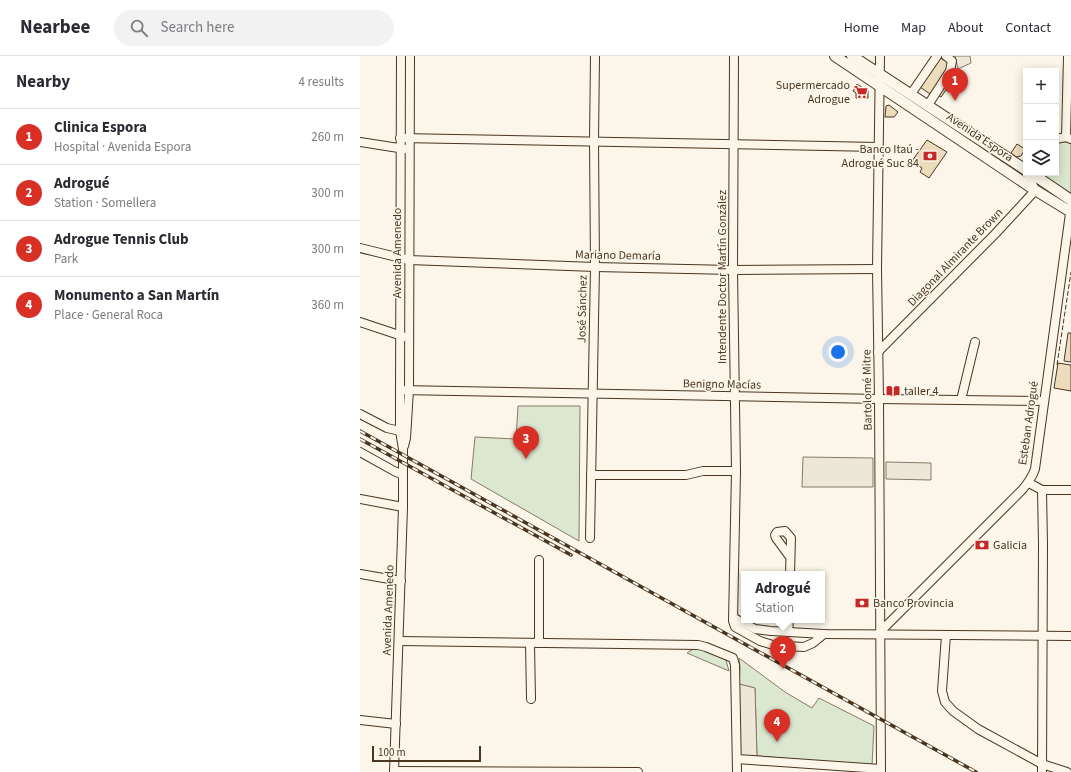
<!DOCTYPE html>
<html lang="en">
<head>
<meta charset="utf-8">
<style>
	:root { --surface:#fff; --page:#f2f2f3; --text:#2b2b33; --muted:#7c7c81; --line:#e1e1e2; --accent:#d93025 }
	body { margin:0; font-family:"Source Sans 3",sans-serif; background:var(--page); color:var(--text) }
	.controls { position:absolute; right:12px; top:12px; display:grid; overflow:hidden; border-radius:0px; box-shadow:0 2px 10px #0003 }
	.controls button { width:36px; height:36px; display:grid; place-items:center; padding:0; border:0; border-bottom:1px solid var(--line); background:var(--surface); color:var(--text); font:20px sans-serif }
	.scale { position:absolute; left:12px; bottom:10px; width:109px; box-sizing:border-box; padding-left:4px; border:2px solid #4a3520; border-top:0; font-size:11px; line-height:14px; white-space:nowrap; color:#4a3520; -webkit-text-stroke:3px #fbf6e9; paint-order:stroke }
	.you { position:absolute; left:478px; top:296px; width:14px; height:14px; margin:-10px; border:3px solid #fff; border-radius:50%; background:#1a73e8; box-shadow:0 0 0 6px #1a73e833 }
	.badge { display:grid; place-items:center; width:26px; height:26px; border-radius:50%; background:var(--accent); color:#fff; font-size:13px; font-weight:700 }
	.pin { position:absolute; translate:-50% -33px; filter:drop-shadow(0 1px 2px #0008) }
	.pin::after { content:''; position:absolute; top:21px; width:14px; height:12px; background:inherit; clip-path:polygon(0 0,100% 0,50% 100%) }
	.popup { position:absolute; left:381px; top:515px; width:84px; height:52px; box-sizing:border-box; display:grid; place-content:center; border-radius:0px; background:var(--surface); filter:drop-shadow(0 1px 3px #0005); font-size:13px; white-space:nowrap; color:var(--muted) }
	.popup b { font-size:15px; color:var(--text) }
	.popup::after { content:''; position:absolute; left:50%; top:100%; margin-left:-8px; border:8px solid transparent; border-top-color:var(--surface) }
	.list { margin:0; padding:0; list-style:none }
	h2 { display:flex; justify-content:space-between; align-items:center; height:52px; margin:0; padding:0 16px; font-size:17px }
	h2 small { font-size:13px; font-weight:400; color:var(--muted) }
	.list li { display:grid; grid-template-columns:26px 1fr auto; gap:12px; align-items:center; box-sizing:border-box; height:56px; padding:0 16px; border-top:1px solid var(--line) }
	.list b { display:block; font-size:15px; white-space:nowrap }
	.list p { margin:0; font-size:13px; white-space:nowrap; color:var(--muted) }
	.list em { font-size:13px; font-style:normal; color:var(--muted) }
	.icon { flex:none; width:22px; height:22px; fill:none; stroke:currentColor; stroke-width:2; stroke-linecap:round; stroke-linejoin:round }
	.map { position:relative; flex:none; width:711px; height:716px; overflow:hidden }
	header { display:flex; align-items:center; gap:24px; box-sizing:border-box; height:56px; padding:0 20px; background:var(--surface); border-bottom:1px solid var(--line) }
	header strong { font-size:19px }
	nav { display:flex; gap:22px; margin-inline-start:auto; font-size:14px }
	.search { width:280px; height:36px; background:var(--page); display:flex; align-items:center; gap:10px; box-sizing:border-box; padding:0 14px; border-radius:22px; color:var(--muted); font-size:15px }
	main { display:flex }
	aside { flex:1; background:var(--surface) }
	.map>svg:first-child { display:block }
	.green { fill:#dce7d0; stroke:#887966 }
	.parking { fill:#ede7d9; stroke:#887966 }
	.building { fill:#ecdcbc; stroke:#4a3520 }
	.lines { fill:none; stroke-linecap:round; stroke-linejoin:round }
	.minor-casing { stroke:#4a3520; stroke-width:10 }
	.major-casing { stroke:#4a3520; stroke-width:12 }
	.minor { stroke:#fbf6e9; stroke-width:8 }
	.major { stroke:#fbf6e9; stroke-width:10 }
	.rail-casing { stroke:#4a3520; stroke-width:3.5 }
	.rail { stroke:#fbf6e9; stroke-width:2; stroke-dasharray:6; stroke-linecap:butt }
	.fence { stroke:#4a3520; stroke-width:1; stroke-dasharray:5 2; stroke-linecap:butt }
	.labels { text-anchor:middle; stroke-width:3; stroke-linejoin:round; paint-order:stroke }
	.poi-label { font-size:12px; fill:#4a3520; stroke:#fbf6e9; text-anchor:start }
	.street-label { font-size:12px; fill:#4a3520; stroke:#fbf6e9 }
</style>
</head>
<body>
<header>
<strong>Nearbee</strong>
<div class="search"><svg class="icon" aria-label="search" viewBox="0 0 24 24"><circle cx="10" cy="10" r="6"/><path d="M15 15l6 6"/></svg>Search here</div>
<nav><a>Home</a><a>Map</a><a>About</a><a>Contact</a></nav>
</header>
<main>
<aside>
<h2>Nearby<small>4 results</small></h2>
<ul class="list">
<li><span class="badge">1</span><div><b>Clinica Espora</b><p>Hospital · Avenida Espora</p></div><em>260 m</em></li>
<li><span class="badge">2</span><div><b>Adrogué</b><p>Station · Somellera</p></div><em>300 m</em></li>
<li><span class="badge">3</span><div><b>Adrogue Tennis Club</b><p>Park</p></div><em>300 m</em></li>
<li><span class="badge">4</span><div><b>Monumento a San Martín</b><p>Place · General Roca</p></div><em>360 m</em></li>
</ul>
</aside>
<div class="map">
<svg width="711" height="716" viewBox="0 0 711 716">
	<rect width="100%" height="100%" fill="#fbf6e9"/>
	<g class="green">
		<polygon points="703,85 711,86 711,138 677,117 696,117 696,87"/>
		<polygon points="158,350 220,350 219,485 111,423 115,381 156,383"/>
		<polygon points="335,592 352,596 366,604 369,615 327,597"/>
		<polygon points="379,602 425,636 452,652 459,642 514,670 512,710 397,700 395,632 379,628 380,612"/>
	</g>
	<g class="parking">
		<polygon points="595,0 610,0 611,7 598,13"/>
		<polygon points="443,401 513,402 513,431 442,431"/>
		<polygon points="526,406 571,407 571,424 526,423"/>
		<polygon points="379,628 395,632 397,700 512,710 377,703"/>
	</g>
	<g class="building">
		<polygon points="579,1 590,8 570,38 560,31"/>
		<polygon points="585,25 590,28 581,41 576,38"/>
		<polygon points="497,28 508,35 508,42 496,42 496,37 493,35"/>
		<polygon points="529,49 538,56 534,61 525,61 526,50"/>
		<polygon points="567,84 587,96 569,122 560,116 562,112 552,105"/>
		<polygon points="657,88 665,93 661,100 656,101 651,97"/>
		<polygon points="708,277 711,277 711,306 704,305"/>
		<polygon points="698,307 711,309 711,335 694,332"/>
	</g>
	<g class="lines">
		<g class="minor-casing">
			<g id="minor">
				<polyline points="374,0 373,214 376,415 373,565 375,571 400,585 413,589 426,590 444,591 453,587 464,578"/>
				<polyline points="520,0 517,213 519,343 521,716"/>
				<polyline points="551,38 577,0"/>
				<polyline points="568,49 590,15 592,5 586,0"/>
				<polyline points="706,81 708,0"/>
				<polyline points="40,82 518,91"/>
				<polyline points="696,83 706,81 711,83"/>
				<polyline points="0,86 45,93"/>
				<polyline points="0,192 49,204 235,211 373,214 517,213"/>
				<polyline points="0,266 45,281"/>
				<polyline points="518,296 636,177 671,139 675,134 667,117"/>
				<polyline points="40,334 519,343 684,345"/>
				<polyline points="601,344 615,286"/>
				<polyline points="0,358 27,372 40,375"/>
				<polyline points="44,390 46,382 49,334 50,0"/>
				<polyline points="0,396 34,415 43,419"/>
				<polyline points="231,419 326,419 343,415 376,415"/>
				<polyline points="669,427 682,434 711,434"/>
				<polyline points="682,434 683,488 682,716"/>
				<polyline points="0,443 43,451"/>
				<polyline points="230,482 235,211 234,85 235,0"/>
				<polyline points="179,504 179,587"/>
				<polyline points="0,518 41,525"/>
				<polyline points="430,518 431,482 425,475 417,476 415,479 416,482 430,501"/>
				<polyline points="374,562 395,573 411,575 464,578 711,580"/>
				<polyline points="428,576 429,564"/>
				<path d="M519 577 662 434C668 427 672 422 675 413L711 150"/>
				<polyline points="586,579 582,635 585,646 593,655 618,673 682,708 707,716"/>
				<polyline points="39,585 338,589 346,591 373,602 375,609 377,716"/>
				<polyline points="170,587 171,643"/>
				<polyline points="0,664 36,668"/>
				<polyline points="377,703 521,713"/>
				<polyline points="34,715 278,716"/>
				<polyline points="34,716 43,451 43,393 40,375 40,345 41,0"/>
			</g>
		</g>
		<g class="major-casing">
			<g id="major">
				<polyline points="475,0 675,134 711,156"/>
				<polyline points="492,0 666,114"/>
				<polyline points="671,117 711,144"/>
			</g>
		</g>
		<use href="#minor" class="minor"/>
		<use href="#major" class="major"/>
		<g class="rail-casing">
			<g id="rail">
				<polyline points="0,375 616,716"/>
				<polyline points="0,383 211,499"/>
			</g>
		</g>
		<use href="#rail" class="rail"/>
		<polyline class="fence" points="697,309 711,216"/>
	</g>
	<defs>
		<g id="supermarket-bare" transform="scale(1.08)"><path d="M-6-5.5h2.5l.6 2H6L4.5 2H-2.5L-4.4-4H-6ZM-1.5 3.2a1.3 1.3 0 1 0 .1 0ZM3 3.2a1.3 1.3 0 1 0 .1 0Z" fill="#c62828" stroke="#fbf6e9" stroke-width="2.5" paint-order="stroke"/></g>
		<g id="bank-bare" transform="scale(1.08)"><path d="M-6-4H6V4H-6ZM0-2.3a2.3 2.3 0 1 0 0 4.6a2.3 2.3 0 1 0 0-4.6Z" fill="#c62828" stroke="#fbf6e9" stroke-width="2.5" paint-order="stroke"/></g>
		<g id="library-bare" transform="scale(1.08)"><path d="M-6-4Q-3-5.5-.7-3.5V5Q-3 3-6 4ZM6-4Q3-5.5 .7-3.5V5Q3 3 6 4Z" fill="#c62828" stroke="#fbf6e9" stroke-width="2.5" paint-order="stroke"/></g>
	</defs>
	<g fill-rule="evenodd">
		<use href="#supermarket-bare" x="501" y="36"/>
		<use href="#bank-bare" x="570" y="100"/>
		<use href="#library-bare" x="533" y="335"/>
		<use href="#bank-bare" x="622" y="489"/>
		<use href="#bank-bare" x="502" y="547"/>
	</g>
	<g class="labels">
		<g class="poi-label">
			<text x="490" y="33" text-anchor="end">Supermercado<tspan x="490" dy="14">Adrogue</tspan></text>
			<text x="559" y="97" text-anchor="end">Banco Itaú -<tspan x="559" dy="14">Adrogué Suc 84</tspan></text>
			<text x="544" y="339">taller 4</text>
			<text x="633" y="493">Galicia</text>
			<text x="513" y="551">Banco Provincia</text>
		</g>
		<g class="street-label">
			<text transform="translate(620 81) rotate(34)" y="4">Avenida Espora</text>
			<text transform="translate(37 197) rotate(-90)" y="4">Avenida Amenedo</text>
			<text transform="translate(258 199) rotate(1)" y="4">Mariano Demaría</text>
			<text transform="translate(595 201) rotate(-46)" y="4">Diagonal Almirante Brown</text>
			<text transform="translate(362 221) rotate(-90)" y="4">Intendente Doctor Martín González</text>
			<text transform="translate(222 253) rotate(-89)" y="4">José Sánchez</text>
			<text transform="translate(362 328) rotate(1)" y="4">Benigno Macías</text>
			<text transform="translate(507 334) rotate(-91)" y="4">Bartolomé Mitre</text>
			<text transform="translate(668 367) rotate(-82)" y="4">Esteban Adrogué</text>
			<text transform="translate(28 554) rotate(-88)" y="4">Avenida Amenedo</text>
		</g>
	</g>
</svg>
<div class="controls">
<button>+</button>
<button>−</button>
<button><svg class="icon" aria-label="layers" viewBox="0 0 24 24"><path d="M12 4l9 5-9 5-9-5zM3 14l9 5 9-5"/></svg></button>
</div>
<div class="scale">100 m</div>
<div class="you"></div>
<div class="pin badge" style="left:595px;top:45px">1</div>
<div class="pin badge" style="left:423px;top:613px">2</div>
<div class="popup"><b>Adrogué</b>Station</div>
<div class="pin badge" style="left:166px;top:403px">3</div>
<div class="pin badge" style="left:417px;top:686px">4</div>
</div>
</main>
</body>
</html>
